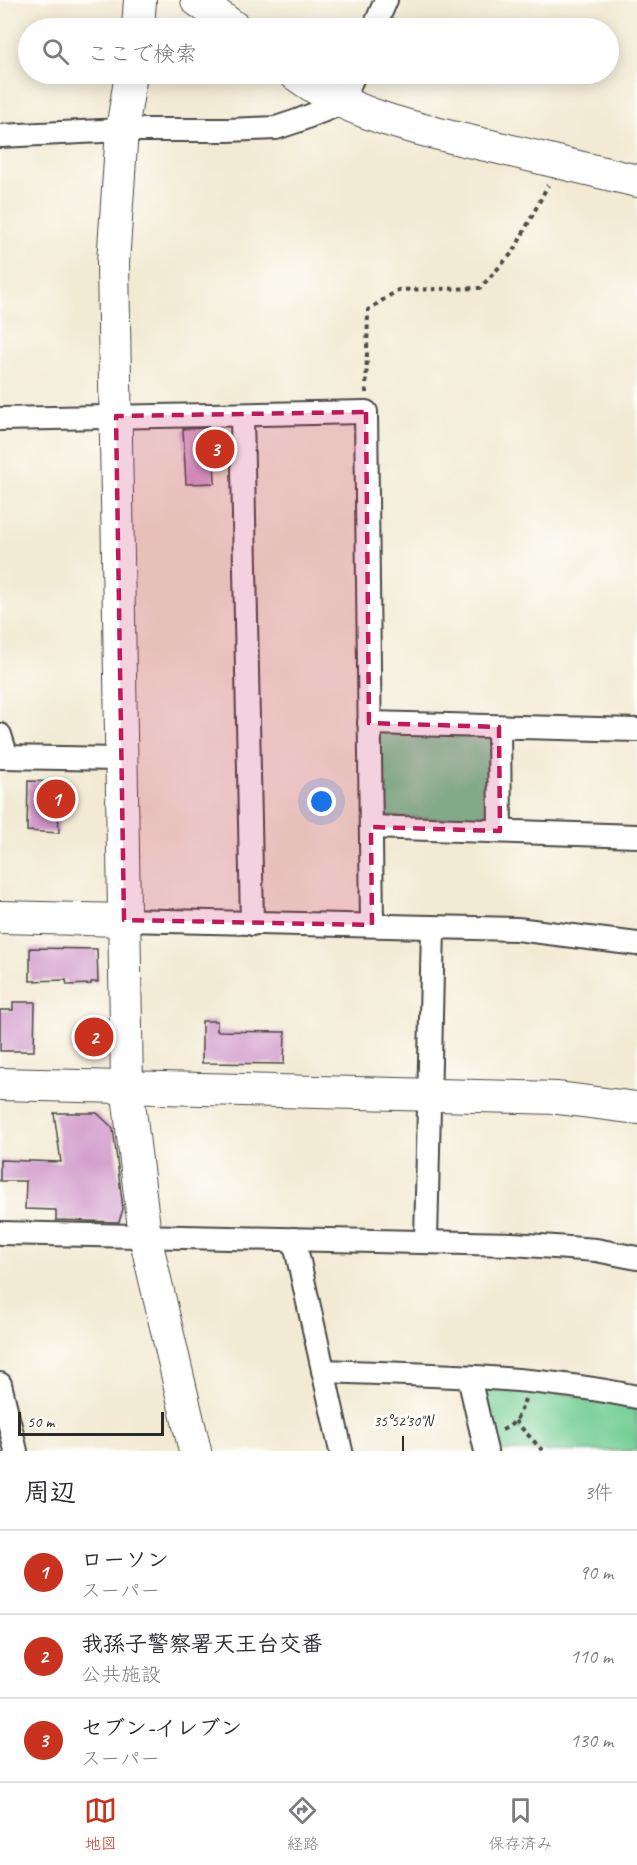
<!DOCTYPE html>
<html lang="ja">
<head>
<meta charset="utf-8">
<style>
	:root { --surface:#fff; --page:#f2f2f3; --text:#2b2b33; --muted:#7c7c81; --line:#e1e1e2; --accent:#c8321e }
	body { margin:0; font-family:Caveat,"Klee One",sans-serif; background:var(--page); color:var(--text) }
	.scale { position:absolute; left:18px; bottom:15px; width:146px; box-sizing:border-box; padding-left:6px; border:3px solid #2b2b2b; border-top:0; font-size:16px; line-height:21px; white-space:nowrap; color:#2b2b2b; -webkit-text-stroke:4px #fdfcf7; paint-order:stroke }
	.you { position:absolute; left:322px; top:802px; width:21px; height:21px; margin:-15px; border:4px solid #fff; border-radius:50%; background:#1a73e8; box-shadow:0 0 0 9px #1a73e833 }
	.badge { display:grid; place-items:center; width:39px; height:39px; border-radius:50%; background:var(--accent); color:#fff; font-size:20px; font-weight:700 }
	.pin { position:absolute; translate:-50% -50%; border:3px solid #fff; box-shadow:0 2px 6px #0006 }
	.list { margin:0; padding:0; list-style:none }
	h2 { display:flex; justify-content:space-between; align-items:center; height:78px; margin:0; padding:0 24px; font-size:26px }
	h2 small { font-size:20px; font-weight:400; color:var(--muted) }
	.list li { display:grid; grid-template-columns:39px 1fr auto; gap:18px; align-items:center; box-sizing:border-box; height:84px; padding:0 24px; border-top:2px solid var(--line) }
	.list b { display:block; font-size:22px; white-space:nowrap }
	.list p { margin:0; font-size:20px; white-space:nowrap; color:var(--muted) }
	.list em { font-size:20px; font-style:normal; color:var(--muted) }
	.icon { flex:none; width:33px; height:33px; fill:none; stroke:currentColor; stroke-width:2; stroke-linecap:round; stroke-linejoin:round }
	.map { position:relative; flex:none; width:637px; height:1451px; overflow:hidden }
	.search { position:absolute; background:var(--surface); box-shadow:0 3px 15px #0003; left:18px; right:18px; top:18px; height:66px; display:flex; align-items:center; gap:15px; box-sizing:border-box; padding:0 21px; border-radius:33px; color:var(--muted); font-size:22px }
	.sheet { height:330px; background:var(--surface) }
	nav { display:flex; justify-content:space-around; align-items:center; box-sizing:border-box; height:84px; border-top:2px solid var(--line); background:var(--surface); font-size:16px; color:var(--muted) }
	nav a { display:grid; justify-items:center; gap:3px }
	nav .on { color:var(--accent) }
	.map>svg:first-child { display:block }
	.green { fill:#72cd94; stroke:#4e7c60; stroke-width:1.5 }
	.building { fill:#cf95c9 }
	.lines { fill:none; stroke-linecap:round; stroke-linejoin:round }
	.street-casing { stroke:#494844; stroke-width:26 }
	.secondary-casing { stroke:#494844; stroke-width:34 }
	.path { stroke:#494844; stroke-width:4; stroke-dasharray:4.5 4.5; stroke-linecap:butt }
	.street { stroke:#fff; stroke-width:22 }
	.secondary { stroke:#fff; stroke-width:32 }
	.marked { fill:#c2185b; fill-opacity:0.2; stroke:#c2185b; stroke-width:4.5; stroke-dasharray:12 8; stroke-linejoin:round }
	.ticks { fill:none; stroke:#2b2b2b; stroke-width:2 }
	.ticks-label { font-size:15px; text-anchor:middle; fill:#2b2b2b; stroke:#fdfcf7; stroke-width:6; stroke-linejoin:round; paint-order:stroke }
</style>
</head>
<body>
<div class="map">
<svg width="637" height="1451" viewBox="0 0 637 1451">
	<rect width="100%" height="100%" fill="#fdfcf7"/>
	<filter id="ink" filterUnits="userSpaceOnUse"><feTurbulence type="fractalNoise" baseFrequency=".0167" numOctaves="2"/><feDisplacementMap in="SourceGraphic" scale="12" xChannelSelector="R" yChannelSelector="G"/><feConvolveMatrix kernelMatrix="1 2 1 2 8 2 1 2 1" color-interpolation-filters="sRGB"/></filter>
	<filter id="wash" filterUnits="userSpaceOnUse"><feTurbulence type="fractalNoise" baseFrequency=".008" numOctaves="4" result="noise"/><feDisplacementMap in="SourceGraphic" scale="24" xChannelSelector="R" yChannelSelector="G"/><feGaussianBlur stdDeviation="1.35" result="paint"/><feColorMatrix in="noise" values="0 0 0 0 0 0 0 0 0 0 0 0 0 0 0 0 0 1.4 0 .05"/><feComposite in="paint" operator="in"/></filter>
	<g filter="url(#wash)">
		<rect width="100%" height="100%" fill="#f2ead3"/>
		<g class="green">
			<polygon points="384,730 486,732 494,740 494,815 488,821 385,817 378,809 377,735"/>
			<polygon points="489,1387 563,1393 637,1407 637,1451 495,1451 482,1394"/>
		</g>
		<g id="blocks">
			<g class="building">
				<polygon points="213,428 215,483 186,484 183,429"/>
				<polygon points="28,781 57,782 59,833 27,831"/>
				<polygon points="30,948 97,949 98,982 91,982 91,984 67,985 66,980 30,981"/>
				<polygon points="13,1002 35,1002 34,1051 0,1051 0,1010 13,1010"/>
				<polygon points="202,1021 217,1021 217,1031 285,1032 284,1064 202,1063"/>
				<rect x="85" y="1028" width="17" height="18"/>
				<polygon points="54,1113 97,1113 113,1128 123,1209 119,1222 56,1220 56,1210 25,1209 26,1181 0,1181 0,1160 61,1162"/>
			</g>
		</g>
	</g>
	<g filter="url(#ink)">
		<use href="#blocks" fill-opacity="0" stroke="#494844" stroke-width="1.5"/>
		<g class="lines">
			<g class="street-casing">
				<g id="street">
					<polyline points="374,28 386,0"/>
					<polyline points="0,136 122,130 228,130 276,128 297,121 342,103 354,74"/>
					<polyline points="242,415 252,924"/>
					<polyline points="0,419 366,412 372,925"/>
					<polyline points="369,723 637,730"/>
					<polyline points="499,727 500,831"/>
					<polyline points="0,735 7,757"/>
					<polyline points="0,757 122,759"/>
					<polyline points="371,827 637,836"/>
					<polyline points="124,920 517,929 637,944"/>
					<polyline points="0,1233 513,1244 596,1250 637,1258"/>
					<polyline points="294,1239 341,1451"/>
					<polyline points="426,1241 433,927"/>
					<path d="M323 1371C428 1375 534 1375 637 1397"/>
					<polyline points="469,1377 486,1451"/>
					<polyline points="0,1384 16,1451"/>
				</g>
			</g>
			<g class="secondary-casing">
				<g id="secondary">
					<polyline points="197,0 235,28"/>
					<polyline points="138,28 140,0"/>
					<polyline points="131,74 122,130 113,263 127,1086 145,1236 195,1451"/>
					<path d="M295 74C352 117 425 131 495 147 542 158 590 170 637 181"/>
					<polyline points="0,917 124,920"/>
					<polyline points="0,1084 558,1098 637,1108"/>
				</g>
			</g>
			<g class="path">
				<polyline points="366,393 368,310 398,290 480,288 514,251 548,185"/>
				<polyline points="515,1421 543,1451"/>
				<path d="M502 1430C517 1424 520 1413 525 1399"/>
			</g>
			<use href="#street" class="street"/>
			<use href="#secondary" class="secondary"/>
		</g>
	</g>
	<path class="marked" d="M366 412 369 723 499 727 500 831 371 827 372 925 124 920 116 416Z"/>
	<path class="ticks" d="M403 1436V1451"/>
	<g class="ticks-label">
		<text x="403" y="1426">35°52'30"N</text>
	</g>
</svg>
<div class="scale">50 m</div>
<div class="you"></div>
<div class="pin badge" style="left:56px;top:799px">1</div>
<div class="pin badge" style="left:94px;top:1037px">2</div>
<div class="pin badge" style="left:215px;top:449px">3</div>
<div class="search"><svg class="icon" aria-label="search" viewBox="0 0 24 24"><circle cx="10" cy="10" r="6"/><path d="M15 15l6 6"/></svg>ここで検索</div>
</div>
<section class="sheet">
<h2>周辺<small>3件</small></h2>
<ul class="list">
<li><span class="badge">1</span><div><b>ローソン</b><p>スーパー</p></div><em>90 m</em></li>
<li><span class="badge">2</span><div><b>我孫子警察署天王台交番</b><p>公共施設</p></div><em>110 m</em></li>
<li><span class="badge">3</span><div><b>セブン-イレブン</b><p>スーパー</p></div><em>130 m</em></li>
</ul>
</section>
<nav>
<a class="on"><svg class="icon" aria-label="map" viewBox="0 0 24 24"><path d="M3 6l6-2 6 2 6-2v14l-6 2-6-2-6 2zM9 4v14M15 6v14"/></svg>地図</a>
<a><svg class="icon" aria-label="directions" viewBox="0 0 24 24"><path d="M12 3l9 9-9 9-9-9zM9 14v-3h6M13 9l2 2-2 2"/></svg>経路</a>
<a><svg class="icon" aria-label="saved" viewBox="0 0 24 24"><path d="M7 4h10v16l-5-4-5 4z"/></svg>保存済み</a>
</nav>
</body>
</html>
